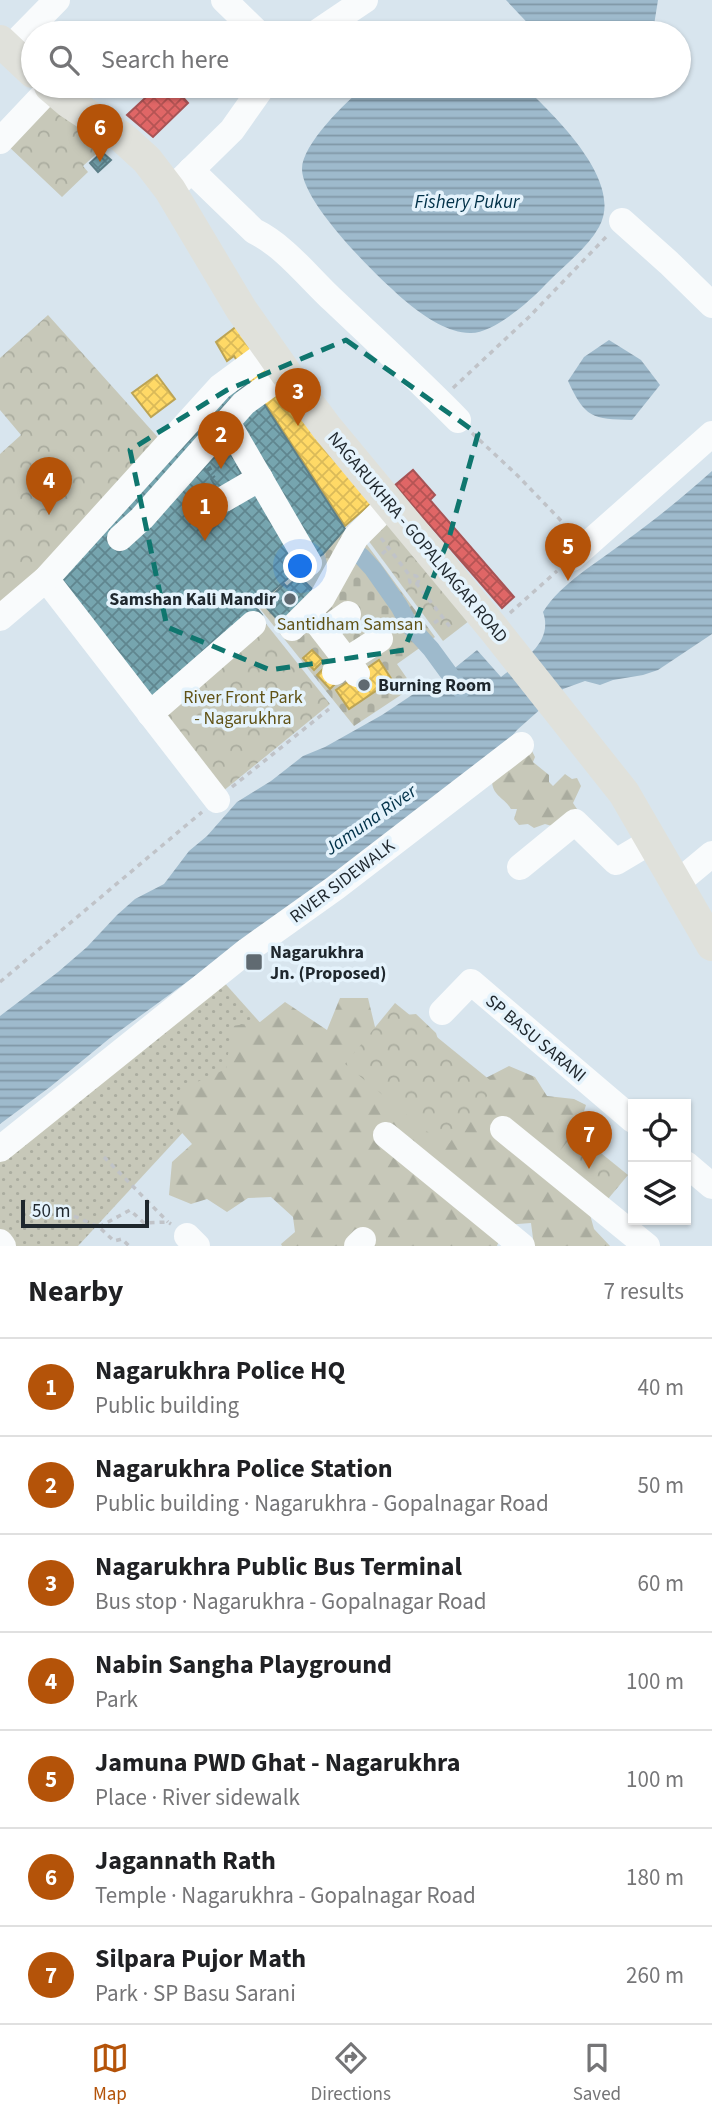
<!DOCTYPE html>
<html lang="en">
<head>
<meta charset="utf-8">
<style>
	:root { --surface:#fff; --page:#f6f6f6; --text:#202124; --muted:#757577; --line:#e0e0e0; --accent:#b45309 }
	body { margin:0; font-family:"Source Sans 3",sans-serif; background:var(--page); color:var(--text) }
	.controls { position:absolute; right:21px; bottom:21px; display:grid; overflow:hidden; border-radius:0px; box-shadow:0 2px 5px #0004 }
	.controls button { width:63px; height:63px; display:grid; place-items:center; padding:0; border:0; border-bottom:2px solid var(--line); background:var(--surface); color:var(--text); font:35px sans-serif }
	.scale { position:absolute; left:21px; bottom:18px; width:128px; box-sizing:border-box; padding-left:7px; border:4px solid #1f272d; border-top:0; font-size:19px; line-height:24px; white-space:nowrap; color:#1f272d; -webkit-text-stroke:5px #e5f3fc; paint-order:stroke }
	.you { position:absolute; left:301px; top:567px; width:24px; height:24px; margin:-18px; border:5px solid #fff; border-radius:50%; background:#1a73e8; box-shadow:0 0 0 10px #1a73e833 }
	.badge { display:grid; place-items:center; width:46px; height:46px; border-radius:50%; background:var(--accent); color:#fff; font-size:23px; font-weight:700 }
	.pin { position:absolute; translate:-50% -58px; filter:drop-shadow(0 2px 4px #0008) }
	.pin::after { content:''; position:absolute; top:37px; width:24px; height:21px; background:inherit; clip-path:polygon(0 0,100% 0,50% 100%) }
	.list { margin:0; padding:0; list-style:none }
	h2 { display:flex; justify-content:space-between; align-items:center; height:91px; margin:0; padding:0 28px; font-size:30px }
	h2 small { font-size:23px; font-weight:400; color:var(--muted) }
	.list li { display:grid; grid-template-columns:46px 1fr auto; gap:21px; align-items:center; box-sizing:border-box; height:98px; padding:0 28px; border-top:2px solid var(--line) }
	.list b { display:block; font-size:26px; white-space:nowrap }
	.list p { margin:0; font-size:23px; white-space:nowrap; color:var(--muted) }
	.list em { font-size:23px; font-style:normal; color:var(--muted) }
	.icon { flex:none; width:38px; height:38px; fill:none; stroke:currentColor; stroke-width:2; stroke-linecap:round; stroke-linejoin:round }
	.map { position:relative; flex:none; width:712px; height:1246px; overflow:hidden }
	.search { position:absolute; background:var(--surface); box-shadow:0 2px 5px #0004; left:21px; right:21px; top:21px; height:77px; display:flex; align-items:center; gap:18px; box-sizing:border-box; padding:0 24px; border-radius:38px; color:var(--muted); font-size:26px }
	.sheet { height:777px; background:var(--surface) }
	nav { display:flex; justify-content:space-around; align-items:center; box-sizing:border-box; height:98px; border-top:2px solid var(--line); background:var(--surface); font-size:19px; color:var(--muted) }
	nav a { display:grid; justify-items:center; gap:4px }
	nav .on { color:var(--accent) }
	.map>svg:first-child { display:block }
	.grass { fill:url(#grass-dots) }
	.forest { fill:url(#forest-firs) }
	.cemetery { fill:url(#cemetery-stones) }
	.park { fill:url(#park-crowns) }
	.water { fill:url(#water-rules) }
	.homes { fill:url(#homes-cross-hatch); stroke:#bca455; stroke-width:2 }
	.shops { fill:url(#shops-cross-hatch); stroke:#a65355; stroke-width:2 }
	.offices { fill:url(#offices-cross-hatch); stroke:#6d6296; stroke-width:2 }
	.public { fill:url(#public-cross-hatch); stroke:#5c7f88; stroke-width:2 }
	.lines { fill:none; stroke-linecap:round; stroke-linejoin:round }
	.canal { stroke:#9ebacc; stroke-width:18 }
	.path { stroke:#c0c3c8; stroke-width:3.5; stroke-dasharray:5 5; stroke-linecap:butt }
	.minor { stroke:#f9fbfc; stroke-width:26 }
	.major { stroke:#e0e1db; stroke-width:32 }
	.marked { fill:none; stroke:#0f766e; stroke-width:5; stroke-dasharray:14 9; stroke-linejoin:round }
	.poi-dot { fill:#606a71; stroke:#e5f3fc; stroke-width:2.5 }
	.labels { text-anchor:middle; stroke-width:7; stroke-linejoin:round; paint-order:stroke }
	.street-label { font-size:18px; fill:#1f272d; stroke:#e5f3fc }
	.poi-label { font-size:18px; font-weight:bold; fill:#1f272d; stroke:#e5f3fc; text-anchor:start }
	.park-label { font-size:18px; fill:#605216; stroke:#e5f3fc }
	.water-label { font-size:19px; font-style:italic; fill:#013148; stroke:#e5f3fc }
</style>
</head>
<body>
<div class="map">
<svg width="712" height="1246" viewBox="0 0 712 1246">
	<defs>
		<pattern id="grass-dots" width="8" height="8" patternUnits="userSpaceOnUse" patternTransform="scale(1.75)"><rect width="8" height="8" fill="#c7c8b9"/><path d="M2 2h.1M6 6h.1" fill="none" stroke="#aaac9f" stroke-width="1.8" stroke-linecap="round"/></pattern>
		<pattern id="forest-firs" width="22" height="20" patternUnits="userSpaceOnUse" patternTransform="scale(1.75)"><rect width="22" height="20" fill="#c7c8b9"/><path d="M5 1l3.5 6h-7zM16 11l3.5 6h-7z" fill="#aaac9f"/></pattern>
		<pattern id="cemetery-stones" width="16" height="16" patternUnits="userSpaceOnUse" patternTransform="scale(1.75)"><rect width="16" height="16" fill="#c7c8b9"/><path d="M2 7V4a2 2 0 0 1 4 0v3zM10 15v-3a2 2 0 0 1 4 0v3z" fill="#aaac9f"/></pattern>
		<pattern id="park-crowns" width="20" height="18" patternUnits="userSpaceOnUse" patternTransform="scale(1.75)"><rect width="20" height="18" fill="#c7c8b9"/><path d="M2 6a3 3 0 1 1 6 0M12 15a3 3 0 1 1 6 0" fill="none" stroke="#aaac9f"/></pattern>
		<pattern id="water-rules" width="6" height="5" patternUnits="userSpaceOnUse" patternTransform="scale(1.75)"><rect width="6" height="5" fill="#9ebacc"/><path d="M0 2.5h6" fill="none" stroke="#8097a6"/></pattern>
		<pattern id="homes-cross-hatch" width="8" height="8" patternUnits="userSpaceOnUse" patternTransform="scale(1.75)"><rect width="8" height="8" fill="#ffd966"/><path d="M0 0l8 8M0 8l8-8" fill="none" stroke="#daba59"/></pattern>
		<pattern id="shops-cross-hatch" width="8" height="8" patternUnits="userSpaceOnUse" patternTransform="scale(1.75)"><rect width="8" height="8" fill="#e06666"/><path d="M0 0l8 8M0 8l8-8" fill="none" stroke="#b55454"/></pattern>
		<pattern id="offices-cross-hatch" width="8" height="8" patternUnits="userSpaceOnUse" patternTransform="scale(1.75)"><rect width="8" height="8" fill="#8e7cc3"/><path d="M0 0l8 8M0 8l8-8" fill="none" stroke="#73669f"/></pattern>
		<pattern id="public-cross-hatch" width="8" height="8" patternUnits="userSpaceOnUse" patternTransform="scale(1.75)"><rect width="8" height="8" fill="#76a5af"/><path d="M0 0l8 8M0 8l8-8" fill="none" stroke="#60868f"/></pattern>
	</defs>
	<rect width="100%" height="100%" fill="#d8e5ee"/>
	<polygon class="grass" points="213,970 272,1036 78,1246 0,1246 0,1133"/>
	<g class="forest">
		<path d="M532 751 535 757 533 762 549 775V782L553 786 565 774 572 779 577 778 581 786 573 803 577 809 552 826 545 824 534 828 528 824 519 825 514 819 517 809H511C504 797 492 796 492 780Z"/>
		<polygon points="340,998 368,998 376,1031 394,1016 416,1014 436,1033 441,1049 476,1083 509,1066 535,1077 547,1096 574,1099 586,1105 580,1124 593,1136 574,1201 589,1211 594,1229 610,1246 534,1246 531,1223 505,1225 497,1246 282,1246 281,1244 295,1232 293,1217 271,1197 248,1198 227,1212 207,1199 191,1204 169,1195 172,1162 192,1144 175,1125 181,1092 199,1081 226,1069 232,1026 260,1022 285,1002 327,1030"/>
	</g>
	<polygon class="cemetery" points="348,526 362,538 435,637 397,664 413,687 354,726 257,605 293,576 323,555"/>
	<g class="park">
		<polygon points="48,98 106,145 83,166 88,172 62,197 6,144"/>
		<polygon points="48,315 163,443 0,613 0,454 21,435 0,410 0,358"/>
		<polygon points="389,518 469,621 443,641 365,536"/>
		<polygon points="263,620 330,704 217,796 154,714"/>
		<polygon points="395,1003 496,1085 446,1147 345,1064"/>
		<polygon points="575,1132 628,1175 603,1205 551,1162"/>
	</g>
	<g class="water">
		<polygon points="506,0 658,0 654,25 647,33 537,33"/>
		<path d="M365 86H524C553 115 625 181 599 227 586 250 563 266 545 285 530 301 493 334 470 333 449 333 425 317 409 304 381 281 302 204 302 169 302 144 346 102 365 86Z"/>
		<path d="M609 340 641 360 660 385 632 420C592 419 585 418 568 381L584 357Z"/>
		<path d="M712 471V634L658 670 643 675 613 680 600 685 585 681 563 689 517 730 504 746 405 823 110 1038 50 1087 0 1124V1016L58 972 87 947 117 915 135 899 164 884 189 851 207 836 237 802 271 781 303 756 325 747 382 715 418 691 440 680 477 650 501 677C522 661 554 643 543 612 561 583 597 563 624 542 655 520 684 496 712 471Z"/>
	</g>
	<g class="homes">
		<polygon points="241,323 376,499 345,526 234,356 227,361 216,342"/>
		<polygon points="157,375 175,399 151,417 132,393"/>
		<polygon points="253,490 285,545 268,555 265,550 259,554 253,542 248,543 227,506"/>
		<polygon points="288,545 301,568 282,580 280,577 276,580 264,560"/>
		<polygon points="312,650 323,661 314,670 303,658"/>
		<polygon points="379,660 392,680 349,709 336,690"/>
		<polygon points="326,666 340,679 330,689 317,675"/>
	</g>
	<g class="shops">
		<polygon points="158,86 173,86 188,103 153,137 127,115"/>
		<polygon points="413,470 435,495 430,500 514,597 502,608 395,485"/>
	</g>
	<polygon class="offices" points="145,523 181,563 159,584 123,544"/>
	<g class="public">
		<polygon points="102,152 111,160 98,172 90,163"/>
		<polygon points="240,367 345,529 323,554 292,575 255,606 262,615 150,710 46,575"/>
		<polygon points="223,432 233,448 229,451 233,458 242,463 237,467 241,473 246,470 221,495 211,479 215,476 212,478 207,471 211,469 210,467 206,470 204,468 201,470"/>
		<polygon points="299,576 313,590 281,623 267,608 274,602 270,598 284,584 287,587"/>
	</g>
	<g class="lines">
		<polyline class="canal" points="361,556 373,569 399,606 410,626 431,649 461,690"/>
		<g class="path">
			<polyline points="453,388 529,317 607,236"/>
			<polyline points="472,433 518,476 571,531"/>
			<polyline points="381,538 410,576"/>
			<polyline points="382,554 389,548"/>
			<circle cx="414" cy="580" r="4.5"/>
			<polyline points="416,583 451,628"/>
			<polyline points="510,613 557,571"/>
			<polyline points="434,623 443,617"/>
			<polyline points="232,787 329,709"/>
			<polyline points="0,982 202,812"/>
			<polyline points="104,1157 168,1222"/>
			<polyline points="74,1216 99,1227 114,1241 122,1239 129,1246"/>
			<polyline points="99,1227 130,1210 144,1223 168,1222 171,1224"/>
		</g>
		<g class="minor">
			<polyline points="224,0 258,33"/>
			<polyline points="316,33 365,0"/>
			<polyline points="8,50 57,0"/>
			<polyline points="0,141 51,87"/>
			<path d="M191 170 254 231C285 246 309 278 334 301 376 341 418 379 458 420"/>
			<polyline points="179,182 232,130 263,86"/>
			<polyline points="622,221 669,263 712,305"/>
			<polyline points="227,422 309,563"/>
			<polyline points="224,499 260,478"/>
			<polyline points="120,538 142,518 244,403 286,373"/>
			<polyline points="572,558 712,434"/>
			<polyline points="46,579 217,800"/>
			<polyline points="309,612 357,674"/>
			<polyline points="0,618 46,579 220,387 270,350"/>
			<polyline points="292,628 322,598 356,537 389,504"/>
			<polyline points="324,631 348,614"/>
			<polyline points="335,672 347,660 380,639"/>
			<polyline points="150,714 253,624"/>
			<polyline points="520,867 575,822 616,862 653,840"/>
			<polyline points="676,884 712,854"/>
			<polyline points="442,1012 471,982 633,1120"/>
			<polyline points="503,1129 647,1246"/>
			<polyline points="386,1135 522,1246"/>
			<polyline points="0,1149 248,950 335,888 521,745"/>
			<polyline points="686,1164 712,1186"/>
			<polyline points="187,1236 197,1246"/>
			<polyline points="0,1242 3,1246"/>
			<polyline points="357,1246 363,1240"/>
		</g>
		<g class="major">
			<polyline points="0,41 33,72"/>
			<polyline points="50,86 70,103 123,138 147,160 170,190 241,309 286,373 327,428 493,628 624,793 712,945"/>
		</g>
	</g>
	<path class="marked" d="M346 340 478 434 449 538 404 650 270 670 167 627 130 450 227 390Z"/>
	<g class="poi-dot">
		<circle cx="290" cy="599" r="7"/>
		<circle cx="364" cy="685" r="7"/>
		<rect x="245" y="953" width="18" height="18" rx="3.5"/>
	</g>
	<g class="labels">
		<g class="street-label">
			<text transform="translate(418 537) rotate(50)" y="6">NAGARUKHRA - GOPALNAGAR ROAD</text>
			<text transform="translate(342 881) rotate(-37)" y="6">RIVER SIDEWALK</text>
			<text transform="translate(536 1038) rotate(40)" y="6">SP BASU SARANI</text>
		</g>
		<g class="poi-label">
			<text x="276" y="605" text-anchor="end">Samshan Kali Mandir</text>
			<text x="378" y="691">Burning Room</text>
			<text x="270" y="958">Nagarukhra<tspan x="270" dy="21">Jn. (Proposed)</tspan></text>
		</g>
		<g class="park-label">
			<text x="350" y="630">Santidham Samsan</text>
			<text x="243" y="703">River Front Park<tspan x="243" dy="21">- Nagarukhra</tspan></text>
		</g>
		<g class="water-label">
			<text x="467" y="208">Fishery Pukur</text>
			<text transform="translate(370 819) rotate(-35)" y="7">Jamuna River</text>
		</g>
	</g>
</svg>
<div class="controls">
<button><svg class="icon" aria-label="locate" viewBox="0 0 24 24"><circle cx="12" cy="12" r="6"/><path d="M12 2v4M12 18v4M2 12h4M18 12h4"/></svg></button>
<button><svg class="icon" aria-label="layers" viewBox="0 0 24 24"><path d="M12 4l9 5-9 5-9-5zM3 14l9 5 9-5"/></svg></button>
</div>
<div class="scale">50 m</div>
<div class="you"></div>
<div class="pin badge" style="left:205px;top:541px">1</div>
<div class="pin badge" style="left:221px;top:469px">2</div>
<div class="pin badge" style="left:298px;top:426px">3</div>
<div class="pin badge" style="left:49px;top:515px">4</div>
<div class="pin badge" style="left:568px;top:581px">5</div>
<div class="pin badge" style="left:100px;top:162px">6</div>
<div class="pin badge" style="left:589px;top:1169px">7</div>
<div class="search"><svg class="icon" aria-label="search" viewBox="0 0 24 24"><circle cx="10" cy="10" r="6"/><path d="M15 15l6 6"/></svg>Search here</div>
</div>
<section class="sheet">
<h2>Nearby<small>7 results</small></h2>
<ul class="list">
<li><span class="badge">1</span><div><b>Nagarukhra Police HQ</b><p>Public building</p></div><em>40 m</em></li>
<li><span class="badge">2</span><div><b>Nagarukhra Police Station</b><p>Public building · Nagarukhra - Gopalnagar Road</p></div><em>50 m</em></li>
<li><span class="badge">3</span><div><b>Nagarukhra Public Bus Terminal</b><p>Bus stop · Nagarukhra - Gopalnagar Road</p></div><em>60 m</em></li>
<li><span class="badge">4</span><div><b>Nabin Sangha Playground</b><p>Park</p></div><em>100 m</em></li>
<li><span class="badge">5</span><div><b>Jamuna PWD Ghat - Nagarukhra</b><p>Place · River sidewalk</p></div><em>100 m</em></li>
<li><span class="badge">6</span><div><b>Jagannath Rath</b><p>Temple · Nagarukhra - Gopalnagar Road</p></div><em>180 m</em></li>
<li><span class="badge">7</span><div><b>Silpara Pujor Math</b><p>Park · SP Basu Sarani</p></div><em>260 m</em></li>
</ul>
</section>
<nav>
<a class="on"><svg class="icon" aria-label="map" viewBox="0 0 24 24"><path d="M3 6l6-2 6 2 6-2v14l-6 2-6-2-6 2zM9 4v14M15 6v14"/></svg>Map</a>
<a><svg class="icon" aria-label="directions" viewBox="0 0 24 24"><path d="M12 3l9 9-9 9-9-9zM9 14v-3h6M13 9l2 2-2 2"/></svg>Directions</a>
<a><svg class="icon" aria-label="saved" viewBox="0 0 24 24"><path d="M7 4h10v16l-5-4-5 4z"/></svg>Saved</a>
</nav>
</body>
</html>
